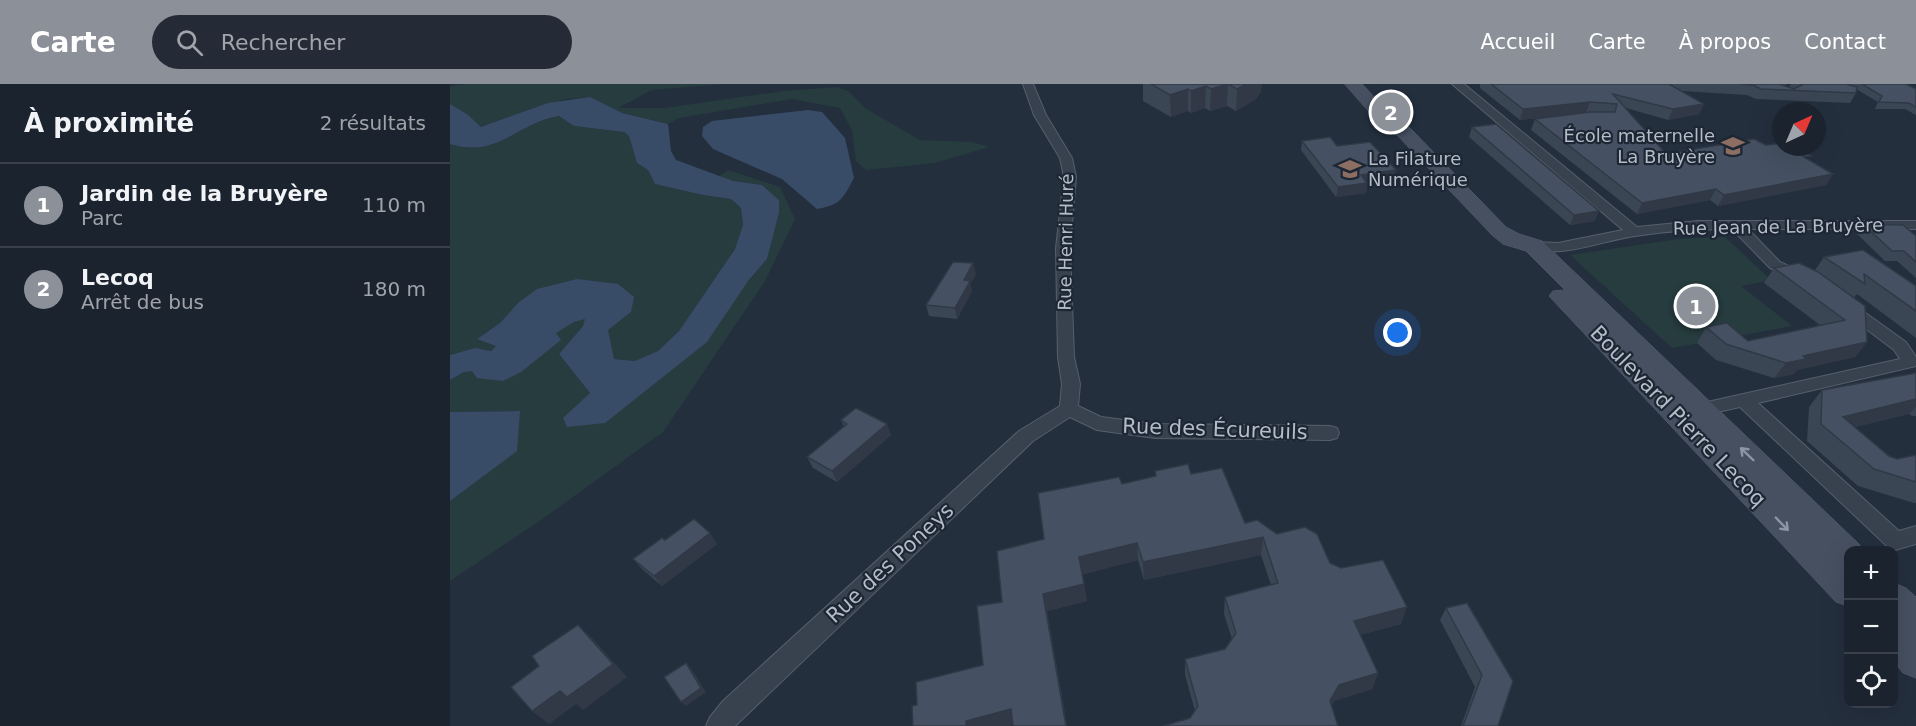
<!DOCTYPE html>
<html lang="fr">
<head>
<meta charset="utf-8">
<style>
	:root { --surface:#1b232e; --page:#242b36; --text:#f1f3f6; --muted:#a0a4aa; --line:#39404a; --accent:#8c9099 }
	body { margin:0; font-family:"DejaVu Sans",sans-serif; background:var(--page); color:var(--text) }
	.controls { position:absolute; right:18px; bottom:18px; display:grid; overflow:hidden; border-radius:12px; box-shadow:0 6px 24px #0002 }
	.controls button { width:54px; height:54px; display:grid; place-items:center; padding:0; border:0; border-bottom:2px solid var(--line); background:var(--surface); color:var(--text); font:30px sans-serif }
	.compass { position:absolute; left:1322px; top:18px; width:54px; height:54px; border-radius:50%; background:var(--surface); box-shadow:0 6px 24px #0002; rotate:44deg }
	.you { position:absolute; left:948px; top:249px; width:21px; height:21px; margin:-15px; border:4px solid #fff; border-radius:50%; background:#1a73e8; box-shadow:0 0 0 9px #1a73e833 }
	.badge { display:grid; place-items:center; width:39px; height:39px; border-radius:50%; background:var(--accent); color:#fff; font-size:20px; font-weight:700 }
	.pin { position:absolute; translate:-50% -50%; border:3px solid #fff; box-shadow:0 2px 6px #0006 }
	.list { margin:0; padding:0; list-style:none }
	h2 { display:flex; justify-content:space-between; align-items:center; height:78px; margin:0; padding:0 24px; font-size:26px }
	h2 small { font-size:20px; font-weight:400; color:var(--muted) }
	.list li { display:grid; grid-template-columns:39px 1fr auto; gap:18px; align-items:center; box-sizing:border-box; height:84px; padding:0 24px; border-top:2px solid var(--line) }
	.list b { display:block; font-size:22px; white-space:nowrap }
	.list p { margin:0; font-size:20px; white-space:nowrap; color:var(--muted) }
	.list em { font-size:20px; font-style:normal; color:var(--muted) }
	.icon { flex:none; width:33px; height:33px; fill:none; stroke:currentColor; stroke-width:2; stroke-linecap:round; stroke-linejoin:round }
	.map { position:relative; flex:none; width:1466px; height:642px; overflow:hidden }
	header { display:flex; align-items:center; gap:36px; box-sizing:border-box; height:84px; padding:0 30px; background:var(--accent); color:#fff }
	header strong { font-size:28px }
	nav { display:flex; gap:33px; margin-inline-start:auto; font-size:21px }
	.search { width:420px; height:54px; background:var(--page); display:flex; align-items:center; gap:15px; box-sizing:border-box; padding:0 21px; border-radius:33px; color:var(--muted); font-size:22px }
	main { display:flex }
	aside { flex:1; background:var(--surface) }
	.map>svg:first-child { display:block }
	.green { fill:#263c3f }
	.water { fill:#394c67 }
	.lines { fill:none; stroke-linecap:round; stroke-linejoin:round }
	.street-casing { stroke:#565f6c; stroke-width:2 }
	.secondary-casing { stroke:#565f6c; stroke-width:1 }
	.street { fill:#38414e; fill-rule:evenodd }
	.secondary { fill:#465061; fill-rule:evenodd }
	.wall { fill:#3b4654 }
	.shaded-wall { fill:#303945 }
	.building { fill:#455162; stroke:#303945; stroke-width:1.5 }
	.oneway { stroke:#8e96a5 }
	.labels { text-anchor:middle; stroke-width:4.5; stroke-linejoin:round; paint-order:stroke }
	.far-poi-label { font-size:18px; fill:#b4bcc9; stroke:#1d2633; text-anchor:end }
	.far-street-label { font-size:18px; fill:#b4bcc9; stroke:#1d2633 }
	.street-label { font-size:21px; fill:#b4bcc9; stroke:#1d2633 }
</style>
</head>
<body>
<header>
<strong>Carte</strong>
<div class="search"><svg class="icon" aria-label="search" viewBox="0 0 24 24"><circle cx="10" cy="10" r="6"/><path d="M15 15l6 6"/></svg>Rechercher</div>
<nav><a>Accueil</a><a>Carte</a><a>À propos</a><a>Contact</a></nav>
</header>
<main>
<aside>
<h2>À proximité<small>2 résultats</small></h2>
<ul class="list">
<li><span class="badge">1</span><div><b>Jardin de la Bruyère</b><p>Parc</p></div><em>110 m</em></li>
<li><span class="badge">2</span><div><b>Lecoq</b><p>Arrêt de bus</p></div><em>180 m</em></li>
</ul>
</aside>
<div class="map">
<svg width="1466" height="642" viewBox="0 0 1466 642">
	<rect width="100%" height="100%" fill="#242f3e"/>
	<g class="green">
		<polygon points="18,0 273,0 202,6 168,24 215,24 334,7 387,3 398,7 415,24 470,56 522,58 539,63 485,79 416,86 406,77 402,46 390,24 342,15 229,34 218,40 172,29 140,13 116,15 31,43 0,20 0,2"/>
		<path d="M109 32 124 42 174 48 179 52 187 79 198 86 205 100 253 111 281 115 291 124 293 141 285 165 229 247 208 267 185 277 164 275 157 246 181 228 68 219 50 239 28 254 46 262 41 267 25 264 0 271V60C48 75 68 38 109 32Z"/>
		<polygon points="278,86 330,103 345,135 315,197 213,348 91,436 0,497 0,417 69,327 0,328 0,296 14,288 111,255 105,249 124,238 136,234 133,242 109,270 140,309 117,343 298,197 317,175 329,129 329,116 312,101 283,97 268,93"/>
		<polygon points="1275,153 1321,196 1291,202 1342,242 1222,264 1120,171 1229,155"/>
	</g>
	<g class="water">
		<path d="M140 13 172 29 218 40 221 67 226 76 283 97 312 101 329 116V129L317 175 298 197 257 258 155 339 117 343 113 334 140 309 109 270 133 242 135 235 124 238 106 249 111 256 71 288 53 297 27 294 22 287 14 288 0 296V271L25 264 41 267 46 262 27 255 50 239 68 219 87 205 127 195 168 200 184 213 181 228 158 246 164 275 185 277 208 267 229 247 285 165 293 141 291 124 281 115 253 111 205 100 198 86 187 79 179 52 174 48 124 42 109 32C68 38 48 75 0 60V20L18 31 31 43 98 19Z"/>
		<path d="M358 26 372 28 395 54 404 94C393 114 391 121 367 125L332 95 263 65 252 52 253 43 262 37Z"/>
		<polygon points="70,327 67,367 0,417 0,328"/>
	</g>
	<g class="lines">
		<g class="street-casing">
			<g id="street">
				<polygon points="573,0 583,0 596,31 622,74 626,93 620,164 624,273 630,300 628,322 651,333 705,340 880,342 887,344 889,349 887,354 880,356 705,354 647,346 620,333 583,357 285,642 256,642 260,633 273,617 569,347 610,322 612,300 608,273 606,164 614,93 610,74 584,31"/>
				<path d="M1002 0H1014L1187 143 1248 137H1466V145H1298L1330 178 1354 189 1357 192 1349 197 1320 184 1282 145C1250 145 1217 147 1185 152 1151 157 1113 174 1079 165L1077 162 1084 158 1108 159 1173 146Z"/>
				<polygon points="1397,218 1403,220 1456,258 1466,273 1466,282 1308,319 1449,447 1466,442 1466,460 1445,466 1438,463 1290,323 1244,333 1238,332 1235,327 1238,322 1244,321 1450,275 1444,266 1391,226 1389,223"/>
			</g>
		</g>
		<g class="secondary-casing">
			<g id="secondary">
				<polygon points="895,0 912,0 942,32 960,44 1056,143 1069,150 1092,157 1409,460 1412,466 1398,466 1398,483 1394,482 1398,486 1398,522 1386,518 1099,212 1103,207 1115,206 1076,167 1053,160 1042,151 948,52 930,40"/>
				<polygon points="1444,499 1456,504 1466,513 1466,594 1453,589 1444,578"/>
			</g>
		</g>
		<use href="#street" class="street"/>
		<use href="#secondary" class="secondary"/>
	</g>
	<g class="wall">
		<polygon points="693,0 812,0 810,9 806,15 786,27 777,22 760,27 755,24 741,29 738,27 721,33 693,17"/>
		<polygon points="1030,0 1336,0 1335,2 1339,3 1341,0 1396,0 1401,1 1398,0 1456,0 1466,5 1466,31 1455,25 1425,25 1428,18 1406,5 1406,9 1400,19 1306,15 1297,11 1232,7 1254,20 1249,30 1218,36 1176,24 1216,70 1316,61 1360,76 1383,90 1376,101 1268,122 1260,116 1187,130 1081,46 1085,35 1139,28 1070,36 1030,4"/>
		<polygon points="1022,43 1145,137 1120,141 1019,53"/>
		<polygon points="852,57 887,62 944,96 917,100 916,109 886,113 851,66"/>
		<polygon points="1413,140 1466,152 1466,194 1447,177 1435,177 1406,149"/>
		<polygon points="1374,173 1466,202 1466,254 1407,210 1404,214 1417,258 1405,273 1347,286 1344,290 1324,294 1266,276 1247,259 1256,243 1298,257 1370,241 1314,199 1324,184 1365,186"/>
		<polygon points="526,190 520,200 522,207 507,235 479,232 476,221"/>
		<polygon points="1466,289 1466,332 1462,332 1459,330 1405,343 1439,372 1447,375 1466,371 1466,419 1464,419 1408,402 1357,357 1359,323 1372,306"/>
		<polygon points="391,336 437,340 441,351 387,398 363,384 357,373 394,343"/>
		<polygon points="705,387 741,390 795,439 827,450 880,479 951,540 910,551 928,589 922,605 884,617 881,622 740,634 745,627 735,591 735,575 775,565 782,555 774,530 775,513 821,501 811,471 694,496 688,476 632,490 637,517 597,527 617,642 563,642 563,641 467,621 533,581 552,518 594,455 705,392"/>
		<polygon points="215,456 267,460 212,502 192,485 183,475"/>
		<polygon points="1017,519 1048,642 1011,642 1025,603 990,536 996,524"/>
	</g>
	<g class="shaded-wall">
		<polygon points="778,0 777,22 760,27 761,5"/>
		<polygon points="796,0 812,0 810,9 806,15 786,27 787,5"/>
		<polygon points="756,2 755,24 741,29 741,7"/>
		<polygon points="738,5 738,27 721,33 720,11"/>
		<polygon points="1140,18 1136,28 1070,36 1073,25"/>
		<polygon points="1254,20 1249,30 1218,36 1223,25"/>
		<polygon points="946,86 944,96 917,100 916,109 886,113 888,103 911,91"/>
		<polygon points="1383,90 1376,101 1268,122 1274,111"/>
		<polygon points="1266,105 1260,116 1187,130 1192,119"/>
		<polygon points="1149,127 1145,137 1120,141 1124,131"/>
		<polygon points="523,179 526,190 520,200 522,207 507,235 505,224 514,196"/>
		<polygon points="1417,258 1405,273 1347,286 1344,290 1324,294 1336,279 1353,272"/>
		<polygon points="1466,315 1466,323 1459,330 1382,349 1393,333"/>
		<polygon points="437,340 441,351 387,398 382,387"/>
		<polygon points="260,449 267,460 212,502 204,492"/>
		<polygon points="813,453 811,471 694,496 693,478"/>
		<polygon points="687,459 688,476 632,491 629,473"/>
		<polygon points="634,500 637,517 597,527 617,642 616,642 593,510"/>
		<polygon points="957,523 951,540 899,554 904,537"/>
		<polygon points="128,541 142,554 177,593 133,626 126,620 99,640 82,627 110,607"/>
		<polygon points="236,579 241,584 256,608 236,622 231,618"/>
		<polygon points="928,589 922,605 884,617 875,632 880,617 889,601"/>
		<polygon points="561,625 566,640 560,642 516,642 516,637"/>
	</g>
	<g class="building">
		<polygon points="701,0 796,0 787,5 778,0 761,5 756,2 741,7 738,5 720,11"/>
		<polygon points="1041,0 1219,0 1254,20 1223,25 1163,10 1216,70 1304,55 1316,61 1331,59 1331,63 1347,63 1362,72 1354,73 1383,90 1274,111 1266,105 1192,119 1085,35 1140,28 1165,28 1167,20 1140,18 1073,25"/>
		<polygon points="1291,0 1329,0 1344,5 1352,1 1351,0 1396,0 1407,3 1406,9 1311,5 1303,1"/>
		<polygon points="1412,0 1456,0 1466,5 1466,23 1459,19 1429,18 1432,12"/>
		<polygon points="1046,40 1149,127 1124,131 1022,43"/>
		<polygon points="880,53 887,62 920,58 946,86 911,91 917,99 888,103 852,57"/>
		<polygon points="1413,140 1453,141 1466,152 1466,178 1454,167 1442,167"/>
		<polygon points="1413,166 1466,202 1466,227 1414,190 1415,200 1374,173"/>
		<polygon points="503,178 523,179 514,196 520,197 505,224 476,221"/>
		<polygon points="1349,179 1368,188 1415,222 1417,258 1353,272 1356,275 1336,279 1276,260 1256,243 1277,239 1298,257 1395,236 1324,184"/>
		<polygon points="1466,289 1466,315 1393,333 1439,372 1447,375 1466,371 1466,398 1424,385 1371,340 1372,306"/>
		<polygon points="406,324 437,340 382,387 357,373 397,340 391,336"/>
		<polygon points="738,380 741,390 772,384 795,439 807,436 827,450 855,443 867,450 880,479 891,484 933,476 957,523 904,537 928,589 889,601 880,617 888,642 713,642 740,634 748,622 735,575 775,565 786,549 775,513 828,499 813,453 693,478 687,459 629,473 634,500 593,510 616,642 563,642 561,625 516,637 516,642 463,642 462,622 467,621 466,598 533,581 527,522 552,518 547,467 594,455 588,409 669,393 672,400 706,392 705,387"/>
		<polygon points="244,435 260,449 204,492 183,475 212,454 215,456"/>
		<polygon points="1017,519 1063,597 1048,642 1013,642 1032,591 996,524"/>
		<polygon points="128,541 163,580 117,613 110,607 82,627 61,603 89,582 82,572"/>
		<polygon points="236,579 251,604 231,618 214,593"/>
	</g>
	<defs><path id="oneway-shaft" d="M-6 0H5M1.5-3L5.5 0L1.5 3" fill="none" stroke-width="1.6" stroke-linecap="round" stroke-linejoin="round" transform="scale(1.5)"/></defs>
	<g class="oneway">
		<use href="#oneway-shaft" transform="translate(1297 370) rotate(-136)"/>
		<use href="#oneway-shaft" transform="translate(1332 440) rotate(46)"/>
	</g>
	<defs>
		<g id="school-bare" transform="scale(1.8)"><path d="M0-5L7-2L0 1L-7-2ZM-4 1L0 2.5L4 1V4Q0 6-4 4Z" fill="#8d6e63" stroke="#1d2633" stroke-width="2.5" paint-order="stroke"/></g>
		<g id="university-bare" transform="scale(1.8)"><path d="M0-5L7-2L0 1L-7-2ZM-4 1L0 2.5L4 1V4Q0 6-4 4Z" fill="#8d6e63" stroke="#1d2633" stroke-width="2.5" paint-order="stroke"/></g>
	</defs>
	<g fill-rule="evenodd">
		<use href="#school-bare" x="1283" y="62"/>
		<use href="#university-bare" x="900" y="85"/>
	</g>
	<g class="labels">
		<g class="far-poi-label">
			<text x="1265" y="58">École maternelle<tspan x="1265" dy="21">La Bruyère</tspan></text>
			<text x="918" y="81" text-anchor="start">La Filature<tspan x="918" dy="21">Numérique</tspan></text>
		</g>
		<g class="far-street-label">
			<text transform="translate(1328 143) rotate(-1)" y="6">Rue Jean de La Bruyère</text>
			<text transform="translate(616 158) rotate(-89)" y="6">Rue Henri Huré</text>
		</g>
		<g class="street-label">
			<text transform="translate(1228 332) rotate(46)" y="7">Boulevard Pierre Lecoq</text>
			<text transform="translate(765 345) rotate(2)" y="7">Rue des Écureuils</text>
			<text transform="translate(440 479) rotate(-43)" y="7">Rue des Poneys</text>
		</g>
	</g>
</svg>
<div class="controls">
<button>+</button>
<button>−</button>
<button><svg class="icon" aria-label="locate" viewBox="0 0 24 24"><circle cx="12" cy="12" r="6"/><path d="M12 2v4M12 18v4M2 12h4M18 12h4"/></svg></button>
</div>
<svg class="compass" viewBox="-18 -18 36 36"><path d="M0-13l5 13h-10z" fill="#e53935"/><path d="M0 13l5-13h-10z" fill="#a0a4aa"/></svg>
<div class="you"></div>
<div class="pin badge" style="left:1246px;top:222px">1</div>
<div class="pin badge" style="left:941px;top:28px">2</div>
</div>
</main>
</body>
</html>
